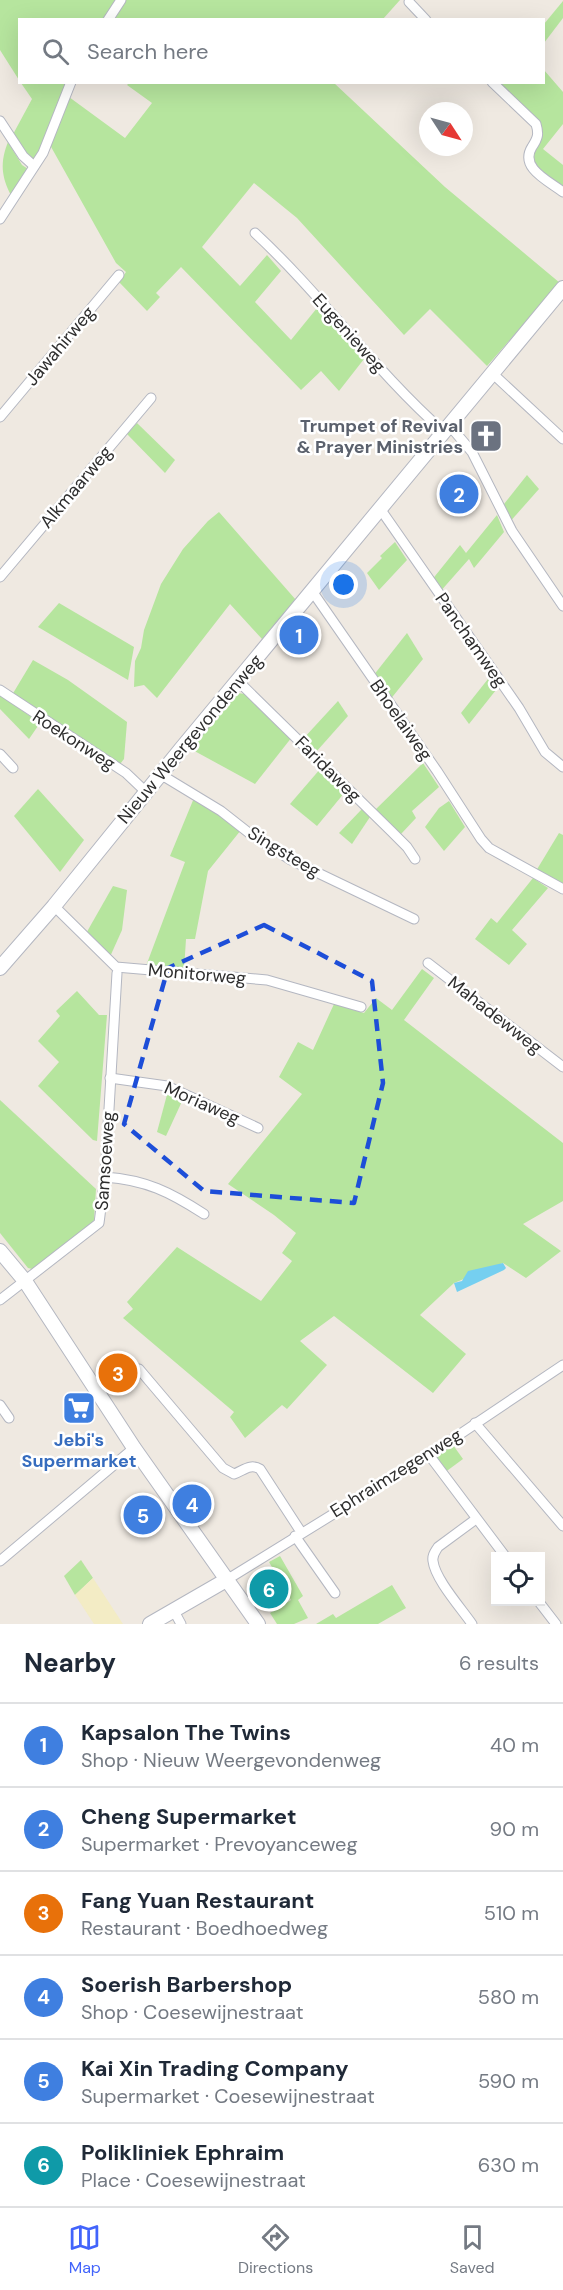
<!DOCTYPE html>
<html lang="en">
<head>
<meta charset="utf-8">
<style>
	:root { --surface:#fff; --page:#f2f2f3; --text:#1f2937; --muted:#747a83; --line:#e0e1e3; --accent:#4264fb }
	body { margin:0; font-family:"DM Sans",sans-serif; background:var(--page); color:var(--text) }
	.controls { position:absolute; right:18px; bottom:18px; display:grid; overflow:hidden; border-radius:0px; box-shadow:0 6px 24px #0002 }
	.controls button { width:54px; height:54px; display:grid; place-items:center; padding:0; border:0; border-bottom:2px solid var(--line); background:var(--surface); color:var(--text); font:30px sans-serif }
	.compass { position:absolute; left:419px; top:102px; width:54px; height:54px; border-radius:50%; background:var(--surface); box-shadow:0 6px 24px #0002; rotate:126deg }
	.you { position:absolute; left:344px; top:585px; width:21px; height:21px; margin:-15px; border:4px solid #fff; border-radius:50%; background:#1a73e8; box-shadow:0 0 0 9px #1a73e833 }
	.badge { display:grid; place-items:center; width:39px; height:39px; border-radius:50%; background:var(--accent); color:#fff; font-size:20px; font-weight:700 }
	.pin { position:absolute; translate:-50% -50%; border:3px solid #fff; box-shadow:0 2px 6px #0006 }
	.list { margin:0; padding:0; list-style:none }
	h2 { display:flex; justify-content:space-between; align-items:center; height:78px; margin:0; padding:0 24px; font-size:26px }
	h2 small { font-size:20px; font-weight:400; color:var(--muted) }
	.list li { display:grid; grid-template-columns:39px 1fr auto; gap:18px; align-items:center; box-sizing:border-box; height:84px; padding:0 24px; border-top:2px solid var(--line) }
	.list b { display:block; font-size:22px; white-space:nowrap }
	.list p { margin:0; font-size:20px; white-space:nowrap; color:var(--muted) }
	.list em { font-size:20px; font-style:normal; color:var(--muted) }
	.icon { flex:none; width:33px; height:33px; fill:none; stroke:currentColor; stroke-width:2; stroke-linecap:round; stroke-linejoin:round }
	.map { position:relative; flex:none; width:563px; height:1624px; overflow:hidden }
	.search { position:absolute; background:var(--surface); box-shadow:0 6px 24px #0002; left:18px; right:18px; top:18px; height:66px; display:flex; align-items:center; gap:15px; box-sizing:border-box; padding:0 21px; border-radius:0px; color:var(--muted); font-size:22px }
	.sheet { height:582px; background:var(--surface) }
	nav { display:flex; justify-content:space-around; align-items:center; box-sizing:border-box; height:84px; border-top:2px solid var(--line); background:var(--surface); font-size:16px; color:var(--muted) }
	nav a { display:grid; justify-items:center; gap:3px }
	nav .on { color:var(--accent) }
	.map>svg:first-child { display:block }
	.green { fill:#b6e59e }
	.sand { fill:#f3ecc5 }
	.water { fill:#75cff0 }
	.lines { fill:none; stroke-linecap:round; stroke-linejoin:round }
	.street-casing { stroke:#b4b7c1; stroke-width:11 }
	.secondary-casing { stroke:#b4b7c1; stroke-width:16 }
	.street { stroke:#fff; stroke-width:9 }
	.secondary { stroke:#fff; stroke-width:14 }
	.marked { fill:none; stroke:#1d4ed8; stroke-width:4.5; stroke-dasharray:12 8; stroke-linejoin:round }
	.labels { text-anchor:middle; stroke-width:5; stroke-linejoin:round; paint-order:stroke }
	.street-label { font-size:18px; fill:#2e2e2e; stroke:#fff }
	.worship-label { font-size:18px; font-weight:bold; fill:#5b616d; stroke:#fff; text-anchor:end }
	.shop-label { font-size:18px; font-weight:bold; fill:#366cbe; stroke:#fff }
</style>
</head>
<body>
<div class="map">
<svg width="563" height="1624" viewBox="0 0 563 1624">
	<rect width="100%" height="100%" fill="#efe9e1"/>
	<g class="green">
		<polygon points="0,0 116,0 104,19 20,20 19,80 0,50"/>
		<polygon points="124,0 400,0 383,19 111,20"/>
		<polygon points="563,1 563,18 544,43 544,24"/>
		<polygon points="544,70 563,92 563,124 543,149 563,165 563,189 533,167 530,159 541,136 495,83 544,82"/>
		<polygon points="21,83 68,83 45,141 33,163 11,138 32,99"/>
		<polygon points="129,83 334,83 445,187 560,283 487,366 430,309 404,335 297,218 254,183 202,247 240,286 267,255 281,271 255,302 291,340 317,308 364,359 339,391 321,371 301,390 181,267 156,293 160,297 147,311 119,282 126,272 116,263 50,145 69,97 125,138 152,103 127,85"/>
		<path d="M8 142 22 165 28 169 12 197C1 177 0 162 8 142Z"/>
		<polygon points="137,423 175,460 165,473 127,434"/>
		<polygon points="527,475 539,489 508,524 500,509"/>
		<polygon points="219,512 296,600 262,639 230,604 157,698 144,685 134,687 135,661 141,648 144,630 161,584 183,549 208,521"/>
		<polygon points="497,515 504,532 474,568 469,559 439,593 431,581 460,545 466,553"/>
		<polygon points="395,542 407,560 379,590 367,573 382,558 380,556"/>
		<polygon points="59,603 134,647 128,680 38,627"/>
		<polygon points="407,633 423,659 389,701 373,676"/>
		<polygon points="33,660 68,680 127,722 124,759 120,764 12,695"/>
		<polygon points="488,679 496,690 469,724 461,713"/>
		<polygon points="237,693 245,694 292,737 255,784 189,748"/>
		<polygon points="0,695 40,723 29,739 0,709"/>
		<polygon points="338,701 348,716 316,752 303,739"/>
		<polygon points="423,763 439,787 412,811 416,818 401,834 374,811"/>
		<polygon points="321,768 345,792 317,826 290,804"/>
		<polygon points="38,789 84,840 60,872 14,816"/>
		<polygon points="194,798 220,813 241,830 208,871 195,939 186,939 184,970 146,966 185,862 170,856"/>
		<polygon points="449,801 465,827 444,851 425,827 439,808"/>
		<polygon points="362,809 370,817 352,844 339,833"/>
		<polygon points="559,833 563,835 563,888 536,871"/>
		<polygon points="533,878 548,888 512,930 527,944 509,965 475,939 491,918 497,923"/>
		<polygon points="113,886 127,890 122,930 109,959 84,937"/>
		<polygon points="422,969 434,978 404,1020 563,1143 563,1201 523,1224 561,1251 526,1278 503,1263 454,1283 420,1315 466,1354 433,1393 334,1316 300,1341 327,1365 287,1409 282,1405 245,1438 230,1417 234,1412 123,1318 133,1309 127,1302 177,1247 261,1301 292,1261 282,1253 296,1233 274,1215 228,1184 302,1094 279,1077 298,1042 313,1050 334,1004 364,1013 376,998 392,1010"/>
		<polygon points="77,991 99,1015 107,1015 97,1141 93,1140 38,1086 59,1062 38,1041 60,1016 56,1011"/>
		<polygon points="168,1091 184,1097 166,1136 157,1132"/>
		<polygon points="0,1100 96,1189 94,1220 91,1225 32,1269 28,1268 0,1233"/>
		<polygon points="453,1445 463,1459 444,1473 434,1457"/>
		<polygon points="280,1556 303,1596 298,1600 308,1618 294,1624 277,1624 270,1613 291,1600 269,1562"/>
		<polygon points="81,1560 93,1578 75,1595 64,1576"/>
		<polygon points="392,1585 406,1608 378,1624 316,1624 333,1614 336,1618"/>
	</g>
	<polygon class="sand" points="93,1578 123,1624 94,1624 75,1595"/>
	<polygon class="water" points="503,1263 506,1268 504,1270 457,1292 454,1283 462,1281 468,1271"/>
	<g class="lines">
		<g class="street-casing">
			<g id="street">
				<polyline points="409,2 426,20"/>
				<polyline points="108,20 121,0"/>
				<path d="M492 82 536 124C539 134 538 138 532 147 519 168 549 181 563 192"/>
				<polyline points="0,121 23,156 34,166"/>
				<polyline points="0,219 43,153 71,82"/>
				<path d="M255 233C322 295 375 371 443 431"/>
				<polyline points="492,373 563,439"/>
				<polyline points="0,417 119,275"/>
				<polyline points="450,426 472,452 512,531 563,606"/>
				<polyline points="381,510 519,708 545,752 563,767"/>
				<polyline points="0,577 151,398"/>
				<polyline points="312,591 437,771 481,839 489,848 563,889"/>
				<polyline points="238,681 391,831 407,847 415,859"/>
				<polyline points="0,690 126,773 146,792"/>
				<polyline points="0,754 13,768"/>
				<polyline points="160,774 221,811 249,833 291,860 414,919"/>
				<polyline points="54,906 116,967 267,980 361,1007"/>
				<polyline points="428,963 563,1067"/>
				<polyline points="110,1078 167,1086 258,1128"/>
				<path d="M105 1177C146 1180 170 1192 204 1214"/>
				<polyline points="0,1300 99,1223 105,1177 117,973"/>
				<path d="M139 1369 223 1468 234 1474C243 1471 250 1463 260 1469L301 1532"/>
				<polyline points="0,1405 9,1418"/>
				<polyline points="475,1423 563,1526"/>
				<polyline points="429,1455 505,1556"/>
				<polyline points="295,1536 335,1593"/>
				<polyline points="0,1561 134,1448"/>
				<polyline points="228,1579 429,1455 563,1365"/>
				<polyline points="539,1602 556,1624"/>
				<polyline points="174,1611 181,1624"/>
				<path d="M472 1624C461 1608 435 1579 433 1561 432 1555 435 1552 438 1547L476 1519"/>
			</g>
		</g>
		<g class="secondary-casing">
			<g id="secondary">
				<polyline points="0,968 54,906 181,749 563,288"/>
				<polyline points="0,1251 25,1281 134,1448 258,1624"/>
				<polyline points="150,1624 228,1579"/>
			</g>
		</g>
		<use href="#street" class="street"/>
		<use href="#secondary" class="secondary"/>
	</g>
	<path class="marked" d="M264 925 372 981 383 1083 354 1203 204 1191 124 1124 168 968Z"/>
	<defs>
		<g id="church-square" transform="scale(1.725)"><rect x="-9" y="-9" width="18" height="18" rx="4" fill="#6b7280" stroke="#fff"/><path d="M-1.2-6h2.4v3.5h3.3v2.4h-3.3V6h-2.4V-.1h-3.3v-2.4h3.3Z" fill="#fff"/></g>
		<g id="supermarket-square" transform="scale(1.725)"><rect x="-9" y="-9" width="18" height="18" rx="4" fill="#3f7fe0" stroke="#fff"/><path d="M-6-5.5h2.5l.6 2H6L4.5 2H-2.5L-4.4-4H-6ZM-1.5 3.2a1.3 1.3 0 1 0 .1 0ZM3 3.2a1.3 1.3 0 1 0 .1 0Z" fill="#fff"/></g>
	</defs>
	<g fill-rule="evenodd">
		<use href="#church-square" x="486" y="436"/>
		<use href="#supermarket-square" x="79" y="1408"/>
	</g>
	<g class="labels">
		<g class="street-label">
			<text transform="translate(349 333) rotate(48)" y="6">Eugenieweg</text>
			<text transform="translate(60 346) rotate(-50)" y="6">Jawahirweg</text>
			<text transform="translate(76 487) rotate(-50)" y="6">Alkmaarweg</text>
			<text transform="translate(471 640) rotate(55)" y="6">Panchamweg</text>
			<text transform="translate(401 720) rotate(55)" y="6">Bhoelaiweg</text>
			<text transform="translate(190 739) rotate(-50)" y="6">Nieuw Weergevondenweg</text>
			<text transform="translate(74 740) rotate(33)" y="6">Roekonweg</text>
			<text transform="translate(328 769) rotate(45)" y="6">Faridaweg</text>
			<text transform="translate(284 852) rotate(31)" y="6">Singsteeg</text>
			<text transform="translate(197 974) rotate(5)" y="6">Monitorweg</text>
			<text transform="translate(495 1015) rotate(38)" y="6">Mahadewweg</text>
			<text transform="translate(202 1103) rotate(24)" y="6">Moriaweg</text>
			<text transform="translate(105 1161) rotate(-86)" y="6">Samsoeweg</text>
			<text transform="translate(396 1473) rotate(-32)" y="6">Ephraimzegenweg</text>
		</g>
		<g class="worship-label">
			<text x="463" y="432">Trumpet of Revival<tspan x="463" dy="21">&amp; Prayer Ministries</tspan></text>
		</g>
		<g class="shop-label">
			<text x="79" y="1446">Jebi's<tspan x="79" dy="21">Supermarket</tspan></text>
		</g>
	</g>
</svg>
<div class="controls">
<button><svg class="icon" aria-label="locate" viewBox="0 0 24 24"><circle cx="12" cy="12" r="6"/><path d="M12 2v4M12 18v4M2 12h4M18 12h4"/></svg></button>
</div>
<svg class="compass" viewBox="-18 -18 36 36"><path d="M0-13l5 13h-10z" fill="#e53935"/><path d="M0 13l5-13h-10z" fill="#747a83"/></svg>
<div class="you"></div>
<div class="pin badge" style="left:299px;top:635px;background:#3f7fe0">1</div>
<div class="pin badge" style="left:459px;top:494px;background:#3f7fe0">2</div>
<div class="pin badge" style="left:118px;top:1373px;background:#e8710a">3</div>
<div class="pin badge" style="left:192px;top:1504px;background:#3f7fe0">4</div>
<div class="pin badge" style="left:143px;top:1515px;background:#3f7fe0">5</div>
<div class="pin badge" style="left:269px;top:1589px;background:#0f9aa8">6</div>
<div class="search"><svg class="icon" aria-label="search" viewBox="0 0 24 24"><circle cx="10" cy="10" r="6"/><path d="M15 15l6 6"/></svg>Search here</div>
</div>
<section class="sheet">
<h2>Nearby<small>6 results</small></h2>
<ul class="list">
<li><span class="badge" style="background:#3f7fe0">1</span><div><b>Kapsalon The Twins</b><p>Shop · Nieuw Weergevondenweg</p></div><em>40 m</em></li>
<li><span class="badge" style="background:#3f7fe0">2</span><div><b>Cheng Supermarket</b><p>Supermarket · Prevoyanceweg</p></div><em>90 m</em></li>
<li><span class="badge" style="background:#e8710a">3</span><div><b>Fang Yuan Restaurant</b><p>Restaurant · Boedhoedweg</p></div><em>510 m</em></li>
<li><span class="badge" style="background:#3f7fe0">4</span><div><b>Soerish Barbershop</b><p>Shop · Coesewijnestraat</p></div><em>580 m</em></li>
<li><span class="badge" style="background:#3f7fe0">5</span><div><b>Kai Xin Trading Company</b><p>Supermarket · Coesewijnestraat</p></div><em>590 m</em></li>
<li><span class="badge" style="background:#0f9aa8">6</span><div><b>Polikliniek Ephraim</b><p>Place · Coesewijnestraat</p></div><em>630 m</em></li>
</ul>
</section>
<nav>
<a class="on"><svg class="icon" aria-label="map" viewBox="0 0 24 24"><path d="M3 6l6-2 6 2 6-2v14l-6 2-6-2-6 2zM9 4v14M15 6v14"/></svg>Map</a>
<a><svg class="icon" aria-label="directions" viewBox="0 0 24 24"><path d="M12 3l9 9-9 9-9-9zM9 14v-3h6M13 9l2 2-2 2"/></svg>Directions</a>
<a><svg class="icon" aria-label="saved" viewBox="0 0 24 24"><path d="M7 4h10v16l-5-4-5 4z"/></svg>Saved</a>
</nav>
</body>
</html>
